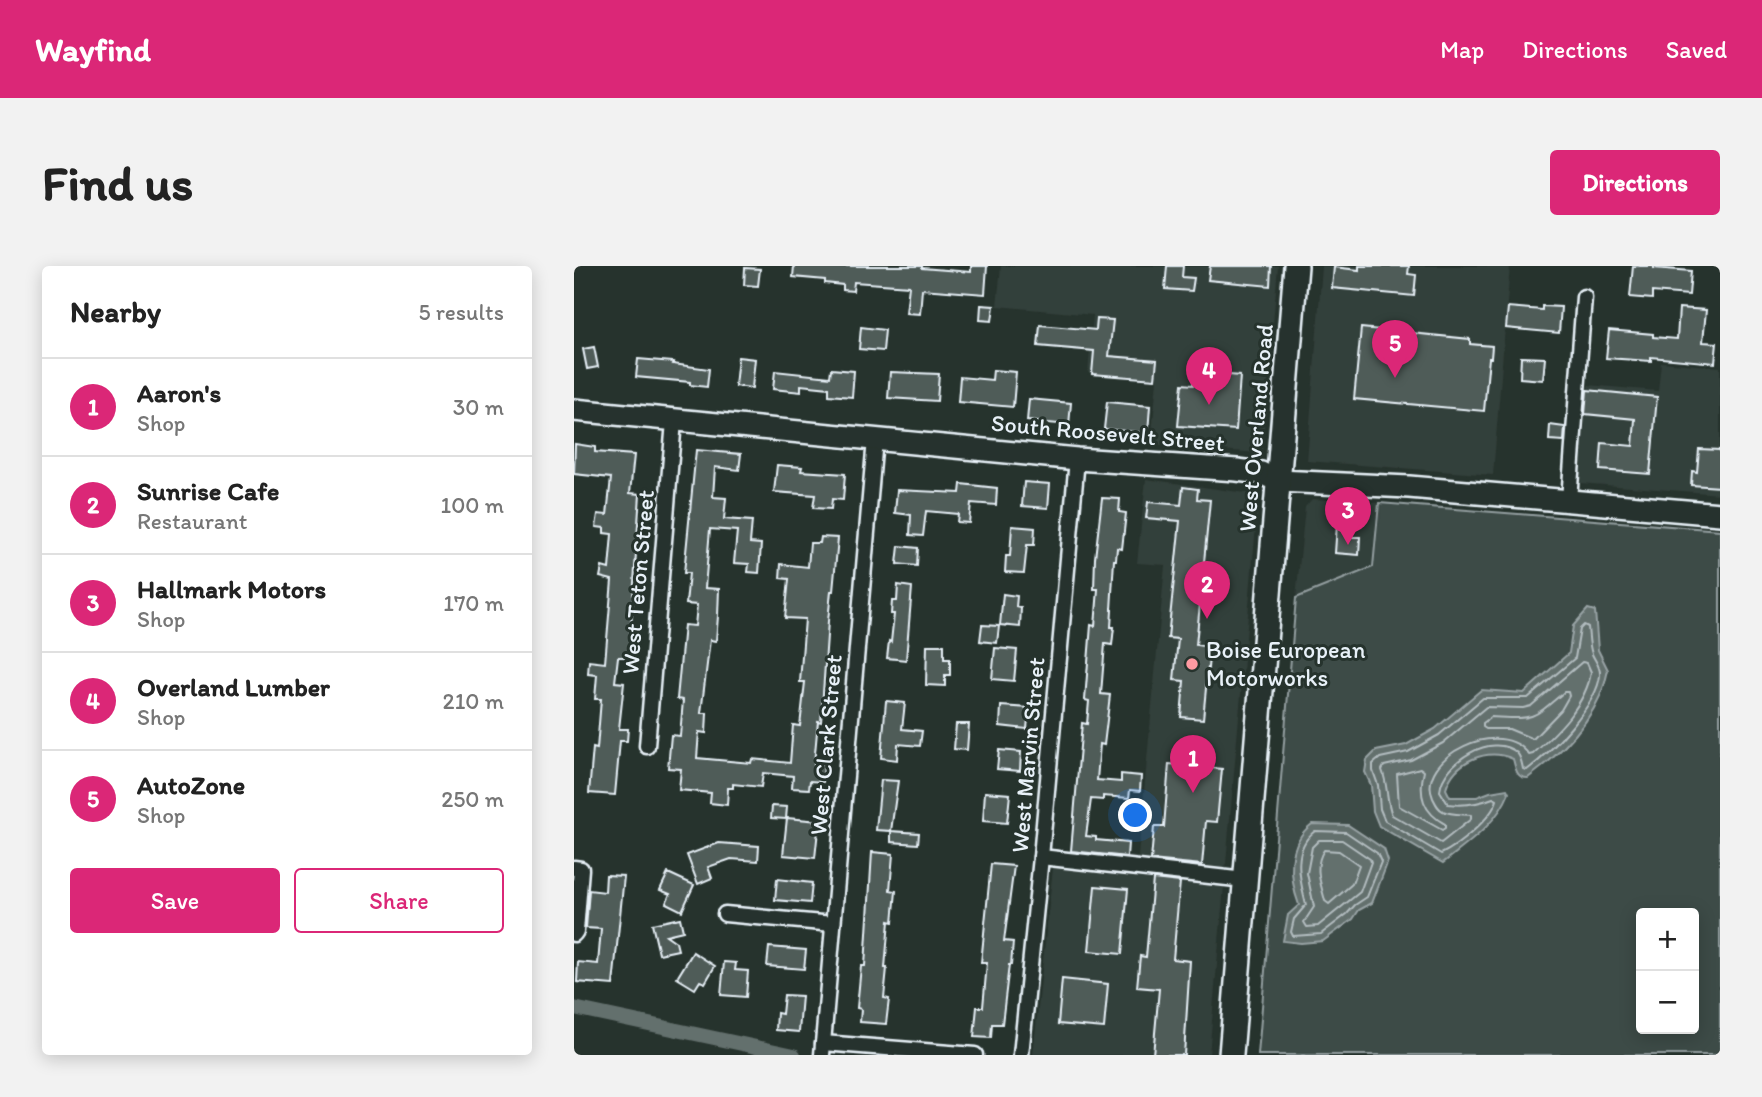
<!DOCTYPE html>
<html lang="en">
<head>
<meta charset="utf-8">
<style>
	:root { --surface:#fff; --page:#f2f2f2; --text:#222; --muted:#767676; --line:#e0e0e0; --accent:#db2777 }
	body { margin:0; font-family:Itim,sans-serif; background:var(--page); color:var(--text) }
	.controls { position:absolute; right:21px; bottom:21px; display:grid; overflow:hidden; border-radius:7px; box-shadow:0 4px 18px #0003 }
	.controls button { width:63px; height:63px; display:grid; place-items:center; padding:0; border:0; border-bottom:2px solid var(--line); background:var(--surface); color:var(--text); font:35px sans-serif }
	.you { position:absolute; left:562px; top:550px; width:24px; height:24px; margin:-18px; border:5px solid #fff; border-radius:50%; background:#1a73e8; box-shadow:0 0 0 10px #1a73e833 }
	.badge { display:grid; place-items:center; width:46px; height:46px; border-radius:50%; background:var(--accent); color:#fff; font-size:23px; font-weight:700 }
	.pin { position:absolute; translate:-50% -58px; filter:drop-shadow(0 2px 4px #0008) }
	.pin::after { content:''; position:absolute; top:37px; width:24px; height:21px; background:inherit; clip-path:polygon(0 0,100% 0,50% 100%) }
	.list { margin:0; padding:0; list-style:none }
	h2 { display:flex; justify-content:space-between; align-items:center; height:91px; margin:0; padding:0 28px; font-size:30px }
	h2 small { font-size:23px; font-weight:400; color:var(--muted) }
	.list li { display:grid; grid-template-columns:46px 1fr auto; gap:21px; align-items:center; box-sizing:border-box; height:98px; padding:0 28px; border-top:2px solid var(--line) }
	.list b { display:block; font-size:26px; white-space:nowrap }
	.list p { margin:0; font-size:23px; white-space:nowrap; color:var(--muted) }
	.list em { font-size:23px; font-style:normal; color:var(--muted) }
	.actions { display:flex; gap:14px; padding:21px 28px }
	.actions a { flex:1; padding:16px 0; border:2px solid var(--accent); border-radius:7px; text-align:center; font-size:24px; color:var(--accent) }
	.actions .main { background:var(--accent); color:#fff }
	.map { position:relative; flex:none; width:1146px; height:789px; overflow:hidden; border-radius:7px }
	header { display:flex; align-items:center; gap:42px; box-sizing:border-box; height:98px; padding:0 35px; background:var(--accent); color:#fff }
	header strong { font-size:33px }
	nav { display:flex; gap:38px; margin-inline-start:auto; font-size:24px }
	.intro { display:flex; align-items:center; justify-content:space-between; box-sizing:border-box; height:168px; padding:0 42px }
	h1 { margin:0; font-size:49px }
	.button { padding:18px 32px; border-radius:7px; background:var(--accent); color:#fff; font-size:24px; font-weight:700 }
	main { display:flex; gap:42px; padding:0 42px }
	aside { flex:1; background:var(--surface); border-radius:7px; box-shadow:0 4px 18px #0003 }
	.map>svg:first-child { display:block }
	.built { fill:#333f3a }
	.green { fill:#3e4b47; stroke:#939ea0; stroke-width:2; fill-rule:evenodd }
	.water { fill:#636f6d; stroke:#98a3a5; stroke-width:2 }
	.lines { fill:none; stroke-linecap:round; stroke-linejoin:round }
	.shore { stroke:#b3bdc0; stroke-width:2 }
	.canal { stroke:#636f6d; stroke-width:14 }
	.building { fill:#505c59; stroke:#e8f1f8; stroke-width:2 }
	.street-casing { stroke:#e8f1f8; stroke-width:19 }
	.secondary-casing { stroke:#e8f1f8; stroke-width:26 }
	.primary-casing { stroke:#e8f1f8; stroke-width:28 }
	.street { stroke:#26332d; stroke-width:14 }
	.secondary { stroke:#26332d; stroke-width:21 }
	.primary { stroke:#26332d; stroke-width:23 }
	.poi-dot { fill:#ff9aa2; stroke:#26332d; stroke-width:2.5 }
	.labels { text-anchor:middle; stroke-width:6; stroke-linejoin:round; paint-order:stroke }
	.street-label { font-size:24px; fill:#e8f1f8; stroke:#26332d }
	.poi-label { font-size:24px; fill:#e8f1f8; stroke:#26332d; text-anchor:start }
</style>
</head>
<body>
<header>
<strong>Wayfind</strong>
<nav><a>Map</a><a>Directions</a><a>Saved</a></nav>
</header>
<div class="intro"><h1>Find us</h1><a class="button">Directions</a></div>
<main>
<aside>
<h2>Nearby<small>5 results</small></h2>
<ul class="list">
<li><span class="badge">1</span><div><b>Aaron's</b><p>Shop</p></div><em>30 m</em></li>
<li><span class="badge">2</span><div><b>Sunrise Cafe</b><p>Restaurant</p></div><em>100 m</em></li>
<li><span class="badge">3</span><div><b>Hallmark Motors</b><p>Shop</p></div><em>170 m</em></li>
<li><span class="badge">4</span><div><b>Overland Lumber</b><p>Shop</p></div><em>210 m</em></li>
<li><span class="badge">5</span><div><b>AutoZone</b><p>Shop</p></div><em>250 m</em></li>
</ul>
<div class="actions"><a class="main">Save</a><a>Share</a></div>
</aside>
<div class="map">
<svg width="1146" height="789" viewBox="0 0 1146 789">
	<rect width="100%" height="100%" fill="#26332d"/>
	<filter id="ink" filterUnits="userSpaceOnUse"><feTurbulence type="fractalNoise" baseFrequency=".0143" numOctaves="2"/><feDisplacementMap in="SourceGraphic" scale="14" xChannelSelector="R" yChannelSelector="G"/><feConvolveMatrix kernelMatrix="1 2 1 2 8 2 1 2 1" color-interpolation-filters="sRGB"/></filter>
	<g filter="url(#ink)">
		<g class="built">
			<polygon points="427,0 704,0 688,185 683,187 577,178 583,114 514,107 519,49 423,40"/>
			<polygon points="748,0 936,0 919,209 733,195"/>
			<polygon points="1087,96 1146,101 1146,228 1005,217 1014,119 1084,125"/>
			<polygon points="572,213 679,228 683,231 684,237 635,789 459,789 481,583 564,591 591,299 563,297"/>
			<polygon points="738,233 805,237 799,301 722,332 731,241"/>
		</g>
		<path class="green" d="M805 237 1146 264V789H684L722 332 799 301ZM1067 647H1120V763H1067Z"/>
		<g class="water">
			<path d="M1014 343 1021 345 1024 384 1034 404C1026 449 989 486 954 512 942 512 942 503 939 493 913 481 880 495 872 523L876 531H903L916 526 933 523 935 527C923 558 894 577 869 597L805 560 799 545 797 519 791 506 793 494 802 485 832 479 861 463 907 424 950 427 995 387 999 360Z"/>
			<path d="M738 558 774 559 810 583 814 595 798 637 785 644 779 653 749 675 727 677 709 675 714 649 725 639C715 612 713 577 738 558Z"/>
		</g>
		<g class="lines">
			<g class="shore">
				<path d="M1010 359 1014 361C1015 370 1015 380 1018 388 1021 395 1027 401 1026 409 1024 438 976 487 953 504L949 503C948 498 947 491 943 487 918 465 869 496 866 525L874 538C891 540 904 538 919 532L923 534C918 552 884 580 867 588L811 555 806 543 804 519 799 505V498L806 492 834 486 865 469 909 432H954L1001 392 1006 363Z"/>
				<path d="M1008 396 1013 397 1017 406C1012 439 982 467 959 488L955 489C928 449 841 491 859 532 862 538 864 543 869 545 877 549 888 548 897 549V553L867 577 818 549C812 534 814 519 808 504L810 500 837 494 869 477 912 441 949 442 957 440Z"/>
				<path d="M990 426H994L995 430 987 444 959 473 935 463H912L909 461V457L917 451C961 453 956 455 990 426Z"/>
				<path d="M846 502 850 505C844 529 849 546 871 558V562L868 564 825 540 823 508Z"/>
				<path d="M741 565 772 566 803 587 807 596 793 631 781 639 773 648 747 668 719 670 717 666 720 653 732 639C726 614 717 583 741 565Z"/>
				<polygon points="745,574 768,574 796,593 797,596 786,626 744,660 733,661 730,656 740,641 733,607 738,581"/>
				<path d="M750 584 765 585 785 599 778 618 755 638 751 635C747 618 739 600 750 584Z"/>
			</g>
			<polyline class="canal" points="0,742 220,789"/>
		</g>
		<g class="building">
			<polygon points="220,0 348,0 348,2 397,6 397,0 413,0 411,28 348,23 346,48 332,47 335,20 280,16 279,25 269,24 269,19 251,17 251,14 219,11"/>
			<polygon points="593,0 609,0 608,11 620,12 618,25 591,23"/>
			<polygon points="636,0 697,0 696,20 634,14"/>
			<polygon points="785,0 835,0 834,8 842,9 840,30 758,22 760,1 785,4"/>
			<polygon points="1059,0 1080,0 1080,2 1117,5 1115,29 1078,26 1078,33 1056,31"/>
			<polygon points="171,2 186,3 184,20 170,19"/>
			<polygon points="407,39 420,40 418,55 406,54"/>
			<polygon points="968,40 987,41 985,67 932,62 934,41 968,44"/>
			<polygon points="1105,42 1132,44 1129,76 1143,77 1141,97 1077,91 1077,95 1032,92 1035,64 1079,68 1079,71 1103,73"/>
			<polygon points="523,53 539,54 535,90 583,94 581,113 518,108 520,85 464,80 466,59 522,64"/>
			<polygon points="287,61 311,64 309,85 285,83"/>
			<polygon points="787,62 896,73 896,78 918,80 917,92 915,92 910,145 780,133"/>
			<polygon points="20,81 24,101 13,103 9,83"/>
			<polygon points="164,91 181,93 178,122 161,120"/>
			<polygon points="947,91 971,92 969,114 946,112"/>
			<polygon points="64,93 100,96 99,98 135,103 133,121 116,119 116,116 62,111"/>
			<polygon points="257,103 280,105 278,131 255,129 255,122 227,119 227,126 199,123 201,105 256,111"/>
			<polygon points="419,104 442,106 439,141 384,136 386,111 418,114"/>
			<polygon points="316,106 365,108 363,135 314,132"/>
			<polygon points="620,106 666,110 662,164 604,160 608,118 619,119"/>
			<polygon points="1013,124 1083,131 1076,208 1026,204 1028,177 1059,180 1061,153 1011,148"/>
			<polygon points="455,133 497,137 495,159 453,155"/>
			<polygon points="533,136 576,140 574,167 530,163"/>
			<polygon points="976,159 991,161 990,175 975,174"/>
			<polygon points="1,178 21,181 21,186 60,189 56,227 66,228 55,391 44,391 41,416 50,417 45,463 54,463 53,475 46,475 41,529 15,527 19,482 23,483 27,433 21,433 23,409 14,408 15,395 31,397 38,314 26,311 28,301 35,303 38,268 30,267 30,262 22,261 24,248 33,249 37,212 0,208"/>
			<polygon points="1125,183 1146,184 1146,221 1117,219 1118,205 1123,206"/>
			<polygon points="122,184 167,188 165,204 141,201 139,231 152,232 150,253 178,255 176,277 187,278 185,307 174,306 175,298 160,297 163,265 136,263 131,322 145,323 144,350 142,375 136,374 127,447 133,447 132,467 125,466 123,492 177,497 178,493 216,497 219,459 226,460 231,416 226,416 231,353 211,352 215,313 206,312 207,298 234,301 236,277 246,277 247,271 264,272 259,325 257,325 254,355 247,456 244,455 240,498 250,499 249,516 236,515 235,523 218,522 219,510 189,507 187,521 159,518 159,522 154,522 153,539 136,537 137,527 105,524 107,503 94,502 97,469 106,470 109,434 103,433 110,359 121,360 123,339 112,338 115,307 110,307"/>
			<polygon points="203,199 228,201 227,205 271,208 269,234 258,233 257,243 239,242 241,229 200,226"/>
			<polygon points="450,216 476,218 474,242 448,240"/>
			<polygon points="387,218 423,222 422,239 397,237 395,257 383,256 384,248 352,245 349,270 336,269 337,249 321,247 323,224 386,227"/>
			<polygon points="609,221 624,223 623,233 636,234 622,379 636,381 629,453 607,451 610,415 600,414 604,373 594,372 606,255 572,252 574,236 607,239"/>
			<polygon points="528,232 546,233 545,246 552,247 548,283 543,282 542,294 540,294 537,344 538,344 537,361 540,361 538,379 531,378 527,428 536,429 530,479 526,478 523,514 547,516 547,508 567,510 566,525 556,524 555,532 529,530 529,534 517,533 512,570 522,571 522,574 554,577 553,591 497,585 508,457 513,458 515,435 511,434 517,359 521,360 524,323 520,323 521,292"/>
			<polygon points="763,258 776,259 775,271 786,271 785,289 761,287"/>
			<polygon points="438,260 461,262 460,279 453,279 450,307 431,306 432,290 436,290"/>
			<polygon points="325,280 344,282 343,300 323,298"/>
			<polygon points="324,319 338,321 332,394 313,392 315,375 317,376 320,348 317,348 318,335 323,335"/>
			<polygon points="429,328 443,330 442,341 447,342 446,361 426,359"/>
			<polygon points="408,359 425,360 423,377 406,375"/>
			<polygon points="353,379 370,379 370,393 376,393 376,409 371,409 371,420 352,419"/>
			<polygon points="421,382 443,384 440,415 418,413"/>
			<polygon points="312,435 331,437 328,463 348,465 346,480 324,478 323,494 307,492"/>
			<polygon points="427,440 455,442 453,463 426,460"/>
			<polygon points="382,458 395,458 393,484 380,483"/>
			<polygon points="425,484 447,486 446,505 423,503"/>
			<polygon points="595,498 648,503 643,556 632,555 628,599 577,594 580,561 590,561"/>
			<polygon points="307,514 324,515 317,565 345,567 344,578 317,576 317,565 302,564"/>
			<polygon points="411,526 436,528 433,557 409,555"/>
			<polygon points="198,540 213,541 212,553 197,552"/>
			<polygon points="213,552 245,555 241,592 209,589"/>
			<polygon points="145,577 185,580 184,595 157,593 134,601 138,612 124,618 113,589"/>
			<polygon points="298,586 319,588 316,624 322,625 319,656 315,655 311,702 313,702 310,732 315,733 312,758 286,756 287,743 283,742 287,700 291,700"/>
			<polygon points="417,598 440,600 430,675 439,676 437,699 435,699 428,758 418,758 417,772 400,771 403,741 409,741 413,697 407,697"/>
			<polygon points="94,607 120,619 108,645 92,637 96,628 86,624"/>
			<polygon points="32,609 50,610 39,719 3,716 4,696 24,698 27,663 12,662 15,624 31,626"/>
			<polygon points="203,613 238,617 236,637 201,634"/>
			<polygon points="579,613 606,616 599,693 616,695 610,789 579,789 585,723 563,721 566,690 572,691"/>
			<polygon points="521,620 554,623 548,688 515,685"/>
			<polygon points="106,652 109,665 92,669 102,676 104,684 85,688 78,658"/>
			<polygon points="195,681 232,684 230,703 193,700"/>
			<polygon points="119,686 141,700 131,717 126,715 121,723 103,712"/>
			<polygon points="150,696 162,697 161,704 174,705 172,731 147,729"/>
			<polygon points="488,713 534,718 530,762 484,758"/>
			<polygon points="210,729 228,730 225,766 202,764 203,747 208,748"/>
		</g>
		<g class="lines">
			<g class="street-casing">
				<g id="street">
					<polyline points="995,234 1010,31"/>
					<polyline points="73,480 100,155"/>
					<polyline points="467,591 671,614"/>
					<polyline points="0,602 7,603 2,665 0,668"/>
					<polyline points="151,648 259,658"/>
					<polyline points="249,777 401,789"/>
					<polyline points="248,789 301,173"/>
					<polyline points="447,789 467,591 503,193"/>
				</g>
			</g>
			<g class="secondary-casing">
				<polyline id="secondary" points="0,144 503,193 663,204 687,207 704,215 835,221 1146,248"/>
			</g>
			<g class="primary-casing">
				<polyline id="primary" points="657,789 722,0"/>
			</g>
			<use href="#street" class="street"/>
			<use href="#secondary" class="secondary"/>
			<use href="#primary" class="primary"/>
		</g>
	</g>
	<circle class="poi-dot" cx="618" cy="398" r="7"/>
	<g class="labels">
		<g class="street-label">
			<text transform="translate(682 162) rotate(-85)" y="8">West Overland Road</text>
			<text transform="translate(534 167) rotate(5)" y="8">South Roosevelt Street</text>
			<text transform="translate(64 316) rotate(-85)" y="8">West Teton Street</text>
			<text transform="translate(252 479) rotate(-85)" y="8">West Clark Street</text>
			<text transform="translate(454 489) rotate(-85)" y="8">West Marvin Street</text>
		</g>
		<g class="poi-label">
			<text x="632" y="392">Boise European<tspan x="632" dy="28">Motorworks</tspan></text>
		</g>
	</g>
</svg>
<div class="controls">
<button>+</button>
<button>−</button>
</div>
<div class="you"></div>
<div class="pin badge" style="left:619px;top:527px">1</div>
<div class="pin badge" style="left:633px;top:353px">2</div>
<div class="pin badge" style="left:774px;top:279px">3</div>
<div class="pin badge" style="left:635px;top:139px">4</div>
<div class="pin badge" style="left:821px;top:112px">5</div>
</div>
</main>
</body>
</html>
